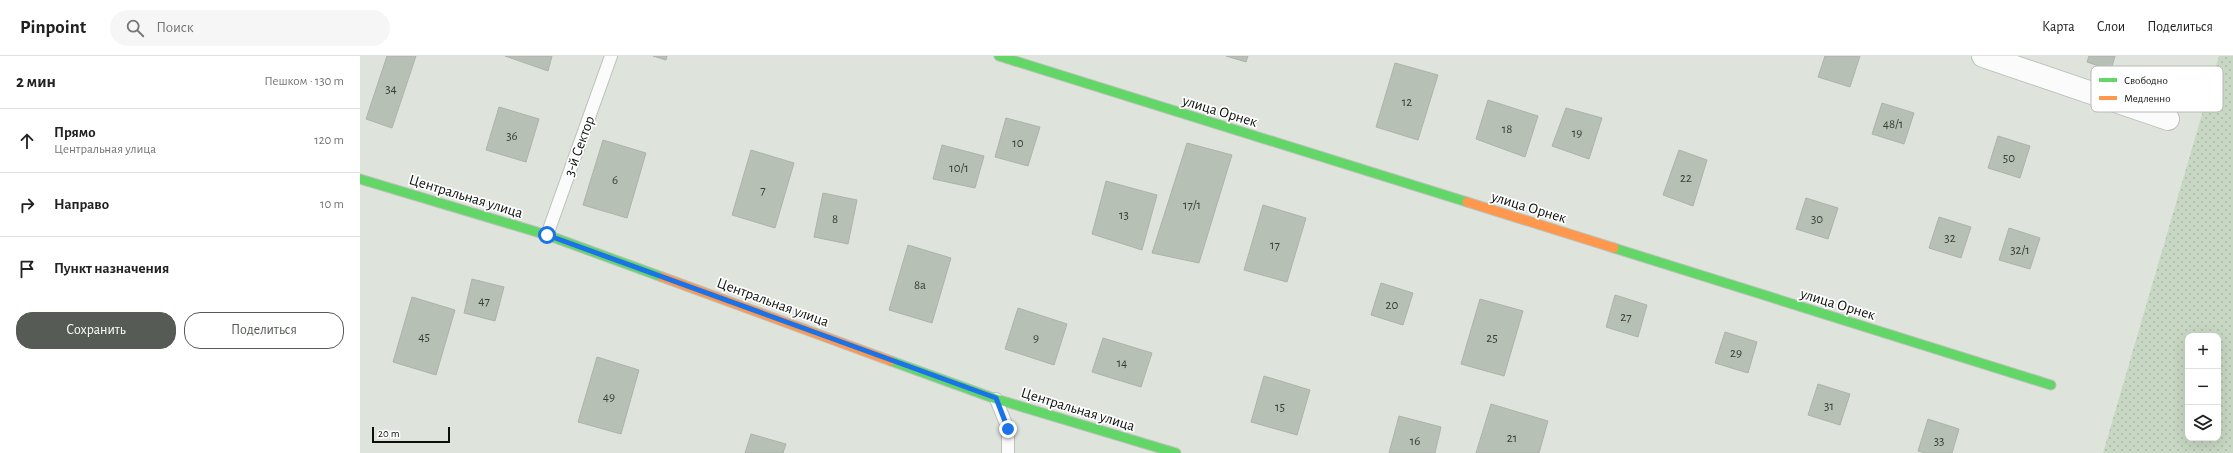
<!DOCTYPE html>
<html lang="ru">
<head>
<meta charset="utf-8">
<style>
	:root { --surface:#fff; --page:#f6f6f6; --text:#222; --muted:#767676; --line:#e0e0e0; --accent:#565b55 }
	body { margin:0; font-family:"Alegreya Sans",sans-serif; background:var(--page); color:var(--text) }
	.controls { position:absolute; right:12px; bottom:12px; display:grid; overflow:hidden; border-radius:8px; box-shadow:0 4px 16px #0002 }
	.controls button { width:36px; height:36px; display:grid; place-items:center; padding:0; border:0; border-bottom:1px solid var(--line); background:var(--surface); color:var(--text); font:20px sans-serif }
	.scale { position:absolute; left:12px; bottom:10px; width:78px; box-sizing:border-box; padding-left:4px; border:2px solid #0d110c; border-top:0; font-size:11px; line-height:14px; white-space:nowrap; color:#0d110c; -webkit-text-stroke:3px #fff; paint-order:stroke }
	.stop { position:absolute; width:12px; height:12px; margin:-9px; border:3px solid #1a73e8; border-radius:50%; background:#fff }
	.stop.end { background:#1a73e8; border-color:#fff; box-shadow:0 1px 4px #0008 }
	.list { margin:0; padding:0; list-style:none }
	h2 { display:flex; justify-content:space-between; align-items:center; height:52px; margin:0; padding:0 16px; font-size:17px }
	h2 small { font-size:13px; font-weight:400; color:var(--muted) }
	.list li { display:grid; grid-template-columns:26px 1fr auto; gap:12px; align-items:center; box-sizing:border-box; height:64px; padding:0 16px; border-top:1px solid var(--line) }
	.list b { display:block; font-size:15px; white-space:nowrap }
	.list p { margin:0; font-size:13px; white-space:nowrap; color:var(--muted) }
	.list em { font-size:13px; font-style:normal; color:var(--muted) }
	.actions { display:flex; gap:8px; padding:12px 16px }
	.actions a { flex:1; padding:9px 0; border:1px solid var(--accent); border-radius:16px; text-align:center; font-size:14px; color:var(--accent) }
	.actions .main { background:var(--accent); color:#fff }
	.icon { flex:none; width:22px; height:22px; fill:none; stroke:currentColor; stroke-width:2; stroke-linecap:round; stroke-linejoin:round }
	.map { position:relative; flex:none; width:1873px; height:397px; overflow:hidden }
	header { display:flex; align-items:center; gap:24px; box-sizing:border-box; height:56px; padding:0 20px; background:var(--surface); border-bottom:1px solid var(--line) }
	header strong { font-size:19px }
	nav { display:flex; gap:22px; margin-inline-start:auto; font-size:14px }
	.search { width:280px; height:36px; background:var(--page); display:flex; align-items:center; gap:10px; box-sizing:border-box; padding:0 14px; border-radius:22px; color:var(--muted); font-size:15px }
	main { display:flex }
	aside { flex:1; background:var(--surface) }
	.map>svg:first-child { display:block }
	.grass { fill:url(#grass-dots); fill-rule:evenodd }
	.building { fill:#b7c0b4; stroke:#aeb2ad }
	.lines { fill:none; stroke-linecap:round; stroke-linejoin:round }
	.lane-casing { stroke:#bcc1bb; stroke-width:14 }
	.street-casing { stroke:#bcc1bb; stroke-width:24 }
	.fast-casing { stroke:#bcc1bb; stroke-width:11 }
	.slow-casing { stroke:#bcc1bb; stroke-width:11 }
	.lane { stroke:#fafbfa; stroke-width:12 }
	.street { stroke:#fafbfa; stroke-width:22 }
	.fast { stroke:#63d668; stroke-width:9 }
	.slow { stroke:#ff974d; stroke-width:9 }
	.route { stroke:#1a73e8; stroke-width:5 }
	.labels { text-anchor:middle; stroke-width:3.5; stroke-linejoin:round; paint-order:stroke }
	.number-label { font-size:13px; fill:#383d36 }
	.street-label { font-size:15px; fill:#0d110c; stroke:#fff }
	.key { fill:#fff; stroke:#b6b8b6; stroke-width:1 }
	.key-label { font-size:11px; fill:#0d110c }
</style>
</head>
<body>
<header>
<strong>Pinpoint</strong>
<div class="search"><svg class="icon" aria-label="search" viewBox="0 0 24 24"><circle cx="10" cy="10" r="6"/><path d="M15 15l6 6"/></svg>Поиск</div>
<nav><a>Карта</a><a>Слои</a><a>Поделиться</a></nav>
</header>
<main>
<aside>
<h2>2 мин<small>Пешком · 130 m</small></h2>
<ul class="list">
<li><svg class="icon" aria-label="ahead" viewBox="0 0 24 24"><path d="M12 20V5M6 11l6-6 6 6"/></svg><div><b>Прямо</b><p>Центральная улица</p></div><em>120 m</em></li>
<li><svg class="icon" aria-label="right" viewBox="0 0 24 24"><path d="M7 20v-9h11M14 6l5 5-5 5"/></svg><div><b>Направо</b></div><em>10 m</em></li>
<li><svg class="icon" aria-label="arrive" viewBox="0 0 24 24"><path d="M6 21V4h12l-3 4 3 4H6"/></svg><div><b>Пункт назначения</b></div></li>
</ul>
<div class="actions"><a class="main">Сохранить</a><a>Поделиться</a></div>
</aside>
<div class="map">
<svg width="1873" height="397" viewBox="0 0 1873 397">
	<defs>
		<pattern id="grass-dots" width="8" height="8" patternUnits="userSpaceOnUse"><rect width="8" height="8" fill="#c7d7c3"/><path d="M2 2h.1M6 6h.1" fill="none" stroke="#aab8a6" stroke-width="1.8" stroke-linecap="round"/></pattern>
	</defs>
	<rect width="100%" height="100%" fill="#dee4dc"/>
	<path class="grass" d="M1859 0H1873V397H1743ZM1828 280H1858V382H1828Z"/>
	<g class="building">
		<polygon points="27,0 56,0 32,72 6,63"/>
		<polygon points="145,0 192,0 188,15"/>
		<polygon points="293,0 307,0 306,4"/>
		<polygon points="866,0 888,0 886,6"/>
		<polygon points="1465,0 1500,0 1490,31 1458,21"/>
		<polygon points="1729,0 1755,0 1751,14 1727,6"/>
		<polygon points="1035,7 1078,19 1058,84 1016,71"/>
		<polygon points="1128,44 1178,60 1165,101 1116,83"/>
		<polygon points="1522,47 1554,57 1544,88 1512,78"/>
		<polygon points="139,51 179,63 166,106 126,94"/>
		<polygon points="1206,52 1242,62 1229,103 1192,90"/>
		<polygon points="646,62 680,71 668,110 635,101"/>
		<polygon points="1638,80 1670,90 1660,122 1628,112"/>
		<polygon points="243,84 286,97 267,162 223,149"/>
		<polygon points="827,87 872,99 839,207 792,197"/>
		<polygon points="582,89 624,100 615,132 573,123"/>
		<polygon points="391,94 434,107 415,172 372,159"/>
		<polygon points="1319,94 1347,104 1333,150 1303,139"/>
		<polygon points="746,125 797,139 782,194 732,178"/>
		<polygon points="463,137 497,144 488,188 454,181"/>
		<polygon points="1446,142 1478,152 1468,183 1436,173"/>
		<polygon points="903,149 946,162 927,226 884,214"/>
		<polygon points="1579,161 1611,171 1601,202 1569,192"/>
		<polygon points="1649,172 1680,182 1670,213 1639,204"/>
		<polygon points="548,189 591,202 572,267 529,254"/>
		<polygon points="112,223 144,231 135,265 104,257"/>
		<polygon points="1021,227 1053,237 1043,269 1011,259"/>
		<polygon points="1255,239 1287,249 1278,281 1246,271"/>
		<polygon points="52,241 95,254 76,319 33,306"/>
		<polygon points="1120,243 1163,255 1144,320 1101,308"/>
		<polygon points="658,252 707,268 694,309 645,293"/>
		<polygon points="1365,276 1397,286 1388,317 1355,307"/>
		<polygon points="743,282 792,297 781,331 732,316"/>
		<polygon points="237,301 279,314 261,378 218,366"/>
		<polygon points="904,320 950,334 937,379 891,366"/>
		<polygon points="1458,328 1490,338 1480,369 1448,359"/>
		<polygon points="1131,348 1188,365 1179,397 1116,397"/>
		<polygon points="1039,360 1081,371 1075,397 1029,397"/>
		<polygon points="1568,363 1599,373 1592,397 1565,397 1558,395"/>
		<polygon points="391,378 426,388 423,397 385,397"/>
	</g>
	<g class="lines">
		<g class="lane-casing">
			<g id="lane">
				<polyline points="187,179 251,0"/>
				<polyline points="636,343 648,373 648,397"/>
			</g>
		</g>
		<g class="street-casing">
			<polyline id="street" points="1623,0 1808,63"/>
		</g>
		<g class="fast-casing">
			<g id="fast">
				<polyline points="639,0 1107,146"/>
				<polyline points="0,123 187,179 302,221"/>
				<polyline points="1254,192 1691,329"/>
				<polyline points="531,305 636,343 816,397"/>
			</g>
		</g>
		<g class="slow-casing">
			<g id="slow">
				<polyline points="1107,146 1254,192"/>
				<polyline points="302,221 531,305"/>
			</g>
		</g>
		<use href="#lane" class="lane"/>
		<use href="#street" class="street"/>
		<use href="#fast" class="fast"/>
		<use href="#slow" class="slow"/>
	</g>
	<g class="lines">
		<polyline class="route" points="187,179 636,342 648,373"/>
	</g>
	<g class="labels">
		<g class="number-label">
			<text x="31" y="37">34</text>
			<text x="1047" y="50">12</text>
			<text x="1533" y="72">48/1</text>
			<text x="1147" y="77">18</text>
			<text x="1217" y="81">19</text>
			<text x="152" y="84">36</text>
			<text x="658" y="91">10</text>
			<text x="1649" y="106">50</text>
			<text x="599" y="116">10/1</text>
			<text x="1326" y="126">22</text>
			<text x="255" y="128">6</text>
			<text x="403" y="138">7</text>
			<text x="832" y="153">17/1</text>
			<text x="764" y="163">13</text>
			<text x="475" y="167">8</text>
			<text x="1457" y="167">30</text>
			<text x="1590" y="186">32</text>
			<text x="915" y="193">17</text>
			<text x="1660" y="198">32/1</text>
			<text x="560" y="233">8а</text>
			<text x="124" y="249">47</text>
			<text x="1032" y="253">20</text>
			<text x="1266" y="265">27</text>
			<text x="64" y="285">45</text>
			<text x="676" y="286">9</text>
			<text x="1132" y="286">25</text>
			<text x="1376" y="301">29</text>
			<text x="762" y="311">14</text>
			<text x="249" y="345">49</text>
			<text x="1469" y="354">31</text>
			<text x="920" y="355">15</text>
			<text x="1152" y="386">21</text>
			<text x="1055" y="389">16</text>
			<text x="1579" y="389">33</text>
		</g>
		<g class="street-label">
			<text transform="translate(860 55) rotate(17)" y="5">улица Орнек</text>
			<text transform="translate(219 90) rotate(-70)" y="5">3-й Сектор</text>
			<text transform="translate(106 140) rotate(17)" y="5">Центральная улица</text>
			<text transform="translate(1169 151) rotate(17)" y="5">улица Орнек</text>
			<text transform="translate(413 246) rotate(20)" y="5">Центральная улица</text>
			<text transform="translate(1478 248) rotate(17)" y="5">улица Орнек</text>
			<text transform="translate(718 353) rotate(17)" y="5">Центральная улица</text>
		</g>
	</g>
	<rect x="1731" y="10" width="132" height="46" rx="6" class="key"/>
	<rect x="1739" y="22" width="18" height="4" fill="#63d668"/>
	<rect x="1739" y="40" width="18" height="4" fill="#ff974d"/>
	<g class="key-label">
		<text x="1764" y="28">Свободно</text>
		<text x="1764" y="46">Медленно</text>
	</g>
</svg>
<div class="controls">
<button>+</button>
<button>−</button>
<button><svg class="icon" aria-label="layers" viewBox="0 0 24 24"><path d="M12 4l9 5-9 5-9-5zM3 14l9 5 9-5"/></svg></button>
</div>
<div class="scale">20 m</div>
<div class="stop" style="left:187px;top:179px"></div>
<div class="stop end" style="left:648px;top:373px"></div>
</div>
</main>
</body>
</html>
